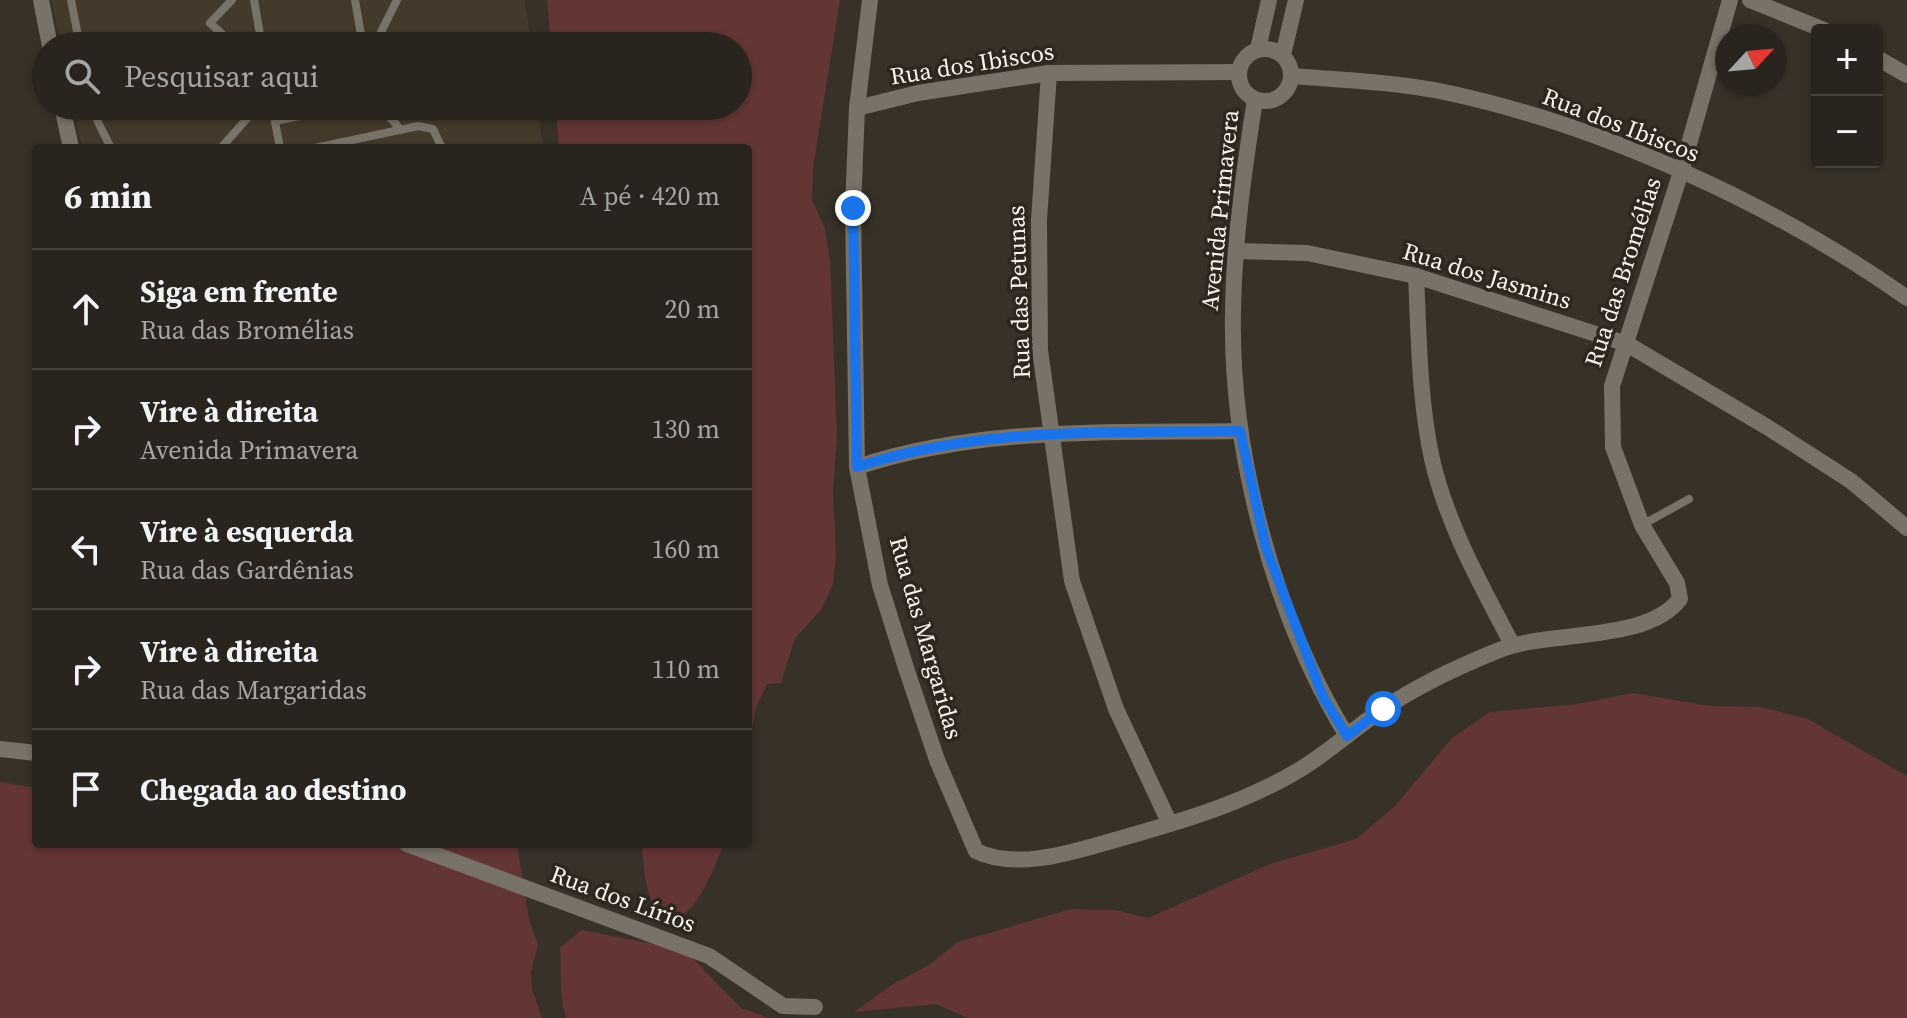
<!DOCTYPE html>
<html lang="pt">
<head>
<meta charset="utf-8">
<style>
	:root { --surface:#29251e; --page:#312d27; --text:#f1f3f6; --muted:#a5a5a4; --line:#45423c }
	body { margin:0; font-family:"Source Serif 4",serif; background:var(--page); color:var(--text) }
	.controls { position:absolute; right:24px; top:24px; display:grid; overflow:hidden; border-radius:8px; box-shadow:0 2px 6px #0004 }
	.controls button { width:72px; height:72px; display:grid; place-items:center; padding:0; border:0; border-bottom:2px solid var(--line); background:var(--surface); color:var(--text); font:40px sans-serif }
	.compass { position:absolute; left:1715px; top:24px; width:72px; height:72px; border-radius:50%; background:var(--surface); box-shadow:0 2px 6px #0004; rotate:64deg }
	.stop { position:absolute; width:24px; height:24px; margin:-18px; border:6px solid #1a73e8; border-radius:50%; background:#fff }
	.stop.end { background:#1a73e8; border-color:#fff; box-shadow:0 2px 8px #0008 }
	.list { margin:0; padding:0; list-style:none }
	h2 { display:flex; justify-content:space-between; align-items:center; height:104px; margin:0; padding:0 32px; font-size:34px }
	h2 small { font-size:26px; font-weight:400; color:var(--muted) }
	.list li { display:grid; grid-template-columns:52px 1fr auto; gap:24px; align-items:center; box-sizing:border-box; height:120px; padding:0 32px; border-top:2px solid var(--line) }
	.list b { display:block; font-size:30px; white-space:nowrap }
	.list p { margin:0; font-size:26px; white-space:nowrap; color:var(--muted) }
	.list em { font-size:26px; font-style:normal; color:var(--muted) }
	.icon { flex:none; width:44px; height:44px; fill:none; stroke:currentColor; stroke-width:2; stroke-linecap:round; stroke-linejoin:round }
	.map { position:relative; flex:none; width:1907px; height:1018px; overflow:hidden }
	.search { position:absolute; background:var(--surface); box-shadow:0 2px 6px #0004; left:32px; top:32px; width:720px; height:88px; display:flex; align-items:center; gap:20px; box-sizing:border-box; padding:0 28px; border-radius:44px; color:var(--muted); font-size:30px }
	.panel { position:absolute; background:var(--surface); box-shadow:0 2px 6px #0004; left:32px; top:144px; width:720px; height:704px; border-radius:8px }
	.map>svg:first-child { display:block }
	.built { fill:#433a2b }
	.green { fill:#633535 }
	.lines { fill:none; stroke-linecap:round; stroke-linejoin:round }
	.service { stroke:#797268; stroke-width:8 }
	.minor { stroke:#797268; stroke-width:16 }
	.route { stroke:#1a73e8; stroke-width:10 }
	.labels { text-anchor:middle; stroke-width:7; stroke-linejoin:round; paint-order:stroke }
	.street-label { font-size:24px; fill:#f7f3ed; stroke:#2d271e }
</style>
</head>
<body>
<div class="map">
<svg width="1907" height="1018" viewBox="0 0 1907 1018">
	<rect width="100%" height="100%" fill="#373128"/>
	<g class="built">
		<polygon points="51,0 525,0 531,46 61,46"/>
		<polygon points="73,106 538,106 543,148 82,148"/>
	</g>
	<g class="green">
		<polygon points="547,0 840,0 813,168 812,200 825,229 830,261 837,438 833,489 836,556 833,584 821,610 795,638 781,683 767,684 756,708 748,746 748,148 559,148 556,106 738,106 738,46 551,46"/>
		<polygon points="1633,693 1710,706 1761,707 1808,719 1907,776 1907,1018 968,1018 936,1004 854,1012 893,984 929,965 958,942 1071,909 1115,910 1148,918 1270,864 1356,839 1395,806 1452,738 1490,712 1578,704"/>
		<polygon points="0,782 36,788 36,844 517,844 529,919 538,945 531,972 532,989 542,1018 0,1018"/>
		<path d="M641 844H724C715 864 688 947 655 906 644 892 644 861 641 844Z"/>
		<path d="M582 930 685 950 741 1008 770 1018H566C558 990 562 975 560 947Z"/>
	</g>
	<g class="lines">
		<g class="service">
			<polyline points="71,0 80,46"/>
			<polyline points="232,0 210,23 235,46"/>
			<polyline points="254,0 262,46"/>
			<polyline points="355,0 363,46"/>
			<polyline points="374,46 397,0"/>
			<polyline points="90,106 111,148"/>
			<polyline points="272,106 280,148"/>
			<polyline points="380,106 401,130"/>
			<polyline points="275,121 348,106"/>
			<polyline points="221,148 258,106"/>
			<polyline points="315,148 418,126 433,129 442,148"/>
			<polyline points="1642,525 1689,499"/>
		</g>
		<g class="minor">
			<polyline points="41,0 50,46"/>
			<path d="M870 0 857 108 853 208 857 467 880 585 906 668 937 760 976 851C1013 869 1063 855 1101 844 1168 825 1233 808 1294 773 1326 755 1353 729 1383 709 1419 685 1457 667 1497 651 1549 629 1645 644 1680 599L1677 583 1642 525 1613 447 1612 386 1681 172 1730 0"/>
			<polyline points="1750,0 1824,30"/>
			<polyline points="1258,49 1269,0"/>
			<circle cx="1265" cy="75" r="26"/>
			<polyline points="1283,55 1296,0"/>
			<polyline points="1877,58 1907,75"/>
			<polyline points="1049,73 1039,220 1040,350 1072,581 1116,709 1170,824"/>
			<path d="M1292 76C1343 80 1398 82 1449 93 1603 126 1779 207 1907 298"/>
			<path d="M1255 100C1244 170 1234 240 1233 312 1230 452 1274 617 1347 736"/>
			<polyline points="62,106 71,148"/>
			<polyline points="857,108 918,93 1049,73 1239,72"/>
			<polyline points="1236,251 1307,253 1416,276 1627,344 1767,427 1851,481 1907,528"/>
			<path d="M1416 276C1419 338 1419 399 1432 459 1447 525 1481 585 1512 644"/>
			<path d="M857 467C980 426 1112 433 1240 431"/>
			<polyline points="0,749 36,753"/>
			<polyline points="407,844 709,956 783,1006 815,1007"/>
		</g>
	</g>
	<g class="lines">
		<path class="route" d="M853 208 857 467C980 426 1112 433 1240 431L1266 548 1323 697 1347 736 1383 709"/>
	</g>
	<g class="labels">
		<g class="street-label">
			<text transform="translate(972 64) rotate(-9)" y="8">Rua dos Ibiscos</text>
			<text transform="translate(1621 125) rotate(21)" y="8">Rua dos Ibiscos</text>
			<text transform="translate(1220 210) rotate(-84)" y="8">Avenida Primavera</text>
			<text transform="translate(1623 272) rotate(-72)" y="8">Rua das Bromélias</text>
			<text transform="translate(1487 276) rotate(17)" y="8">Rua dos Jasmins</text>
			<text transform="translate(1019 292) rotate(-92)" y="8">Rua das Petunas</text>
			<text transform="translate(926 638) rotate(74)" y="8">Rua das Margaridas</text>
			<text transform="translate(623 899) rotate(20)" y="8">Rua dos Lírios</text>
		</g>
	</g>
</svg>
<div class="controls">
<button>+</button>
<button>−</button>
</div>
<svg class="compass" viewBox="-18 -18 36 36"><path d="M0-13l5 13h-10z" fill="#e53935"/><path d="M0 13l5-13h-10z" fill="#a5a5a4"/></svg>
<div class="stop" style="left:1383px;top:709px"></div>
<div class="stop end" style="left:853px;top:208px"></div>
<div class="search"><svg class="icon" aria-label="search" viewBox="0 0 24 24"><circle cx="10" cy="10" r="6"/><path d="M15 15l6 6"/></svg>Pesquisar aqui</div>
<section class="panel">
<h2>6 min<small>A pé · 420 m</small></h2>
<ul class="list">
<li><svg class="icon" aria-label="ahead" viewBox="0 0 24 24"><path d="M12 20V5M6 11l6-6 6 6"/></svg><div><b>Siga em frente</b><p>Rua das Bromélias</p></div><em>20 m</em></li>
<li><svg class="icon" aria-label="right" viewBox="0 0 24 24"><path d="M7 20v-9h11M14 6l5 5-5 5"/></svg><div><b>Vire à direita</b><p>Avenida Primavera</p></div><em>130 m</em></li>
<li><svg class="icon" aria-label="left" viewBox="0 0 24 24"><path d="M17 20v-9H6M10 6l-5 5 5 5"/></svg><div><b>Vire à esquerda</b><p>Rua das Gardênias</p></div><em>160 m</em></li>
<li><svg class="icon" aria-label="right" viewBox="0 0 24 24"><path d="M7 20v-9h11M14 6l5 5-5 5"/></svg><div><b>Vire à direita</b><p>Rua das Margaridas</p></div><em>110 m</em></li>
<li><svg class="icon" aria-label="arrive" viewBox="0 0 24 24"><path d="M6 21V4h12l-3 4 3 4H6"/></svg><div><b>Chegada ao destino</b></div></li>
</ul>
</section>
</div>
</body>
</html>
